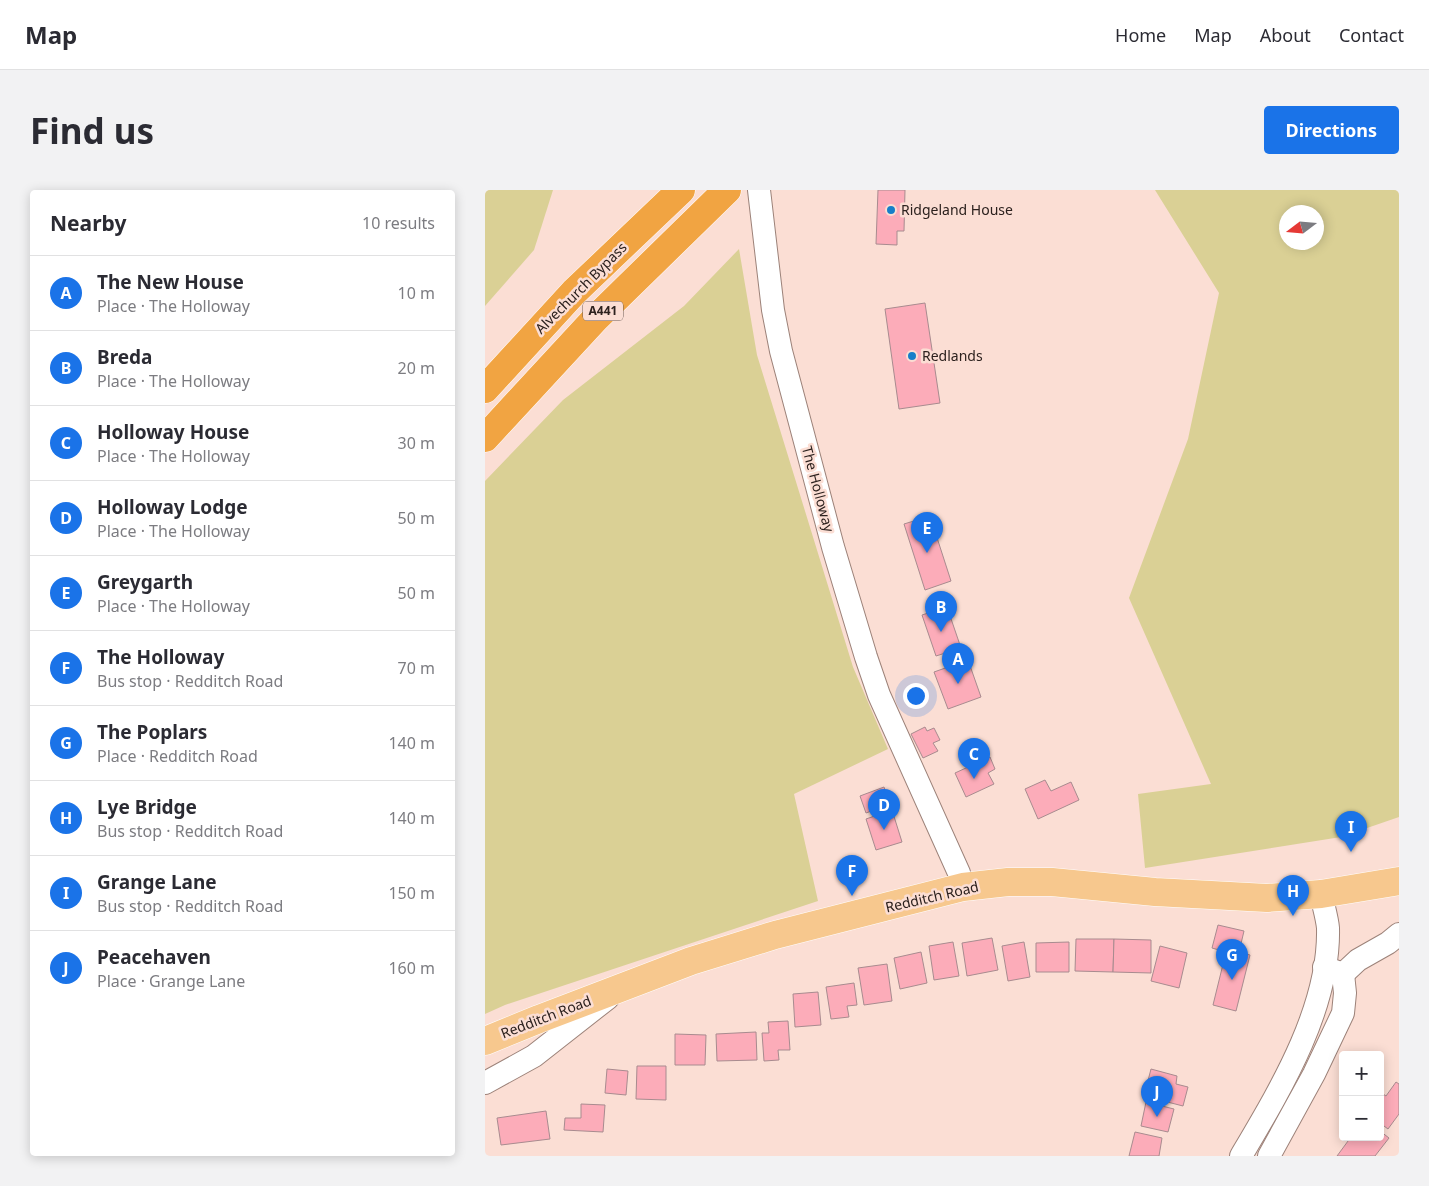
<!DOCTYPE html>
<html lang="en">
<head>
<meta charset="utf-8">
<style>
	:root { --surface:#fff; --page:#f2f2f3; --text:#2b2b33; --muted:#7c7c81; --line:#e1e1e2; --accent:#1a73e8 }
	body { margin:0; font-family:"Noto Sans",sans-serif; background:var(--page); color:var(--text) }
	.controls { position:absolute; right:15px; bottom:15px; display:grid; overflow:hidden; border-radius:5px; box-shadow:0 2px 12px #0003 }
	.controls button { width:45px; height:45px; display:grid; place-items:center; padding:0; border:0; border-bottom:1px solid var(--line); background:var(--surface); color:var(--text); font:25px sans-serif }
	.compass { position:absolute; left:794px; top:15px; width:45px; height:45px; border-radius:50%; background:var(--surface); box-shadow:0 2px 12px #0003; rotate:254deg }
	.you { position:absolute; left:430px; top:505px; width:18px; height:18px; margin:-12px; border:4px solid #fff; border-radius:50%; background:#1a73e8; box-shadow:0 0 0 8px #1a73e833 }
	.badge { display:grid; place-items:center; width:32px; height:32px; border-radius:50%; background:var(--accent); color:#fff; font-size:16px; font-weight:700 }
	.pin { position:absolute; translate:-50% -41px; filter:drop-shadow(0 1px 2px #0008) }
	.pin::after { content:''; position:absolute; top:26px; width:18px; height:15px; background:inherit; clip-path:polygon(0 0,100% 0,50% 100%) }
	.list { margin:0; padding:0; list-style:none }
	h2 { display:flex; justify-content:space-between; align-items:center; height:65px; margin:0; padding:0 20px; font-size:21px }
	h2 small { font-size:16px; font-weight:400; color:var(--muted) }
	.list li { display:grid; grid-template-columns:32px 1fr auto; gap:15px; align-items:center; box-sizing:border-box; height:75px; padding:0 20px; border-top:1px solid var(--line) }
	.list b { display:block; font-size:19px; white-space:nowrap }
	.list p { margin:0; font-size:16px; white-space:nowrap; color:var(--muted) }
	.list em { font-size:16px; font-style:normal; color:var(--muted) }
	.map { position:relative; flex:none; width:914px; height:966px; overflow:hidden; border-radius:5px }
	header { display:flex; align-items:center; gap:30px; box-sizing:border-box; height:70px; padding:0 25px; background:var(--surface); border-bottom:1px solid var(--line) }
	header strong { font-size:24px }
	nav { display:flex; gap:28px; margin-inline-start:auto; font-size:18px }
	.intro { display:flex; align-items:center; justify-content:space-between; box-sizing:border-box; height:120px; padding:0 30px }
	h1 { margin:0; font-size:35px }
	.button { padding:12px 22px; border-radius:5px; background:var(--accent); color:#fff; font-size:18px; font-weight:700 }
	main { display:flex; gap:30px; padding:0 30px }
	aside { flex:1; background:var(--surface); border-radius:5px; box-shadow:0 2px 12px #0003 }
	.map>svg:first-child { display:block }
	.green { fill:#dad095; fill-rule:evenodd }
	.building { fill:#fcacb9; stroke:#a88b8f }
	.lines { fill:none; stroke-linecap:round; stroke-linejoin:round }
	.minor-casing { stroke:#9c8279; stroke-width:24 }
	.major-casing { stroke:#fff; stroke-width:29 }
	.highway-casing { stroke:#fff; stroke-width:29 }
	.minor { stroke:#fff; stroke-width:22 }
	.major { stroke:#f7c88e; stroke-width:28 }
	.highway { stroke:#f1a442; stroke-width:28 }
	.poi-dot { fill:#177ec9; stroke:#fbded4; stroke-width:2 }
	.labels { text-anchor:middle; stroke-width:5; stroke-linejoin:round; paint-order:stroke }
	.shield { fill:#fbded4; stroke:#6a5a55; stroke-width:1 }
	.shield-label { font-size:12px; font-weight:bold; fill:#2c211e }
	.poi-label { font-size:14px; fill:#2c211e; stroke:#fbded4; text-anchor:start }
	.street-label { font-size:14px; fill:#2c211e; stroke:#fbded4 }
</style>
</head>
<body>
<header>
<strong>Map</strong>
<nav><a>Home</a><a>Map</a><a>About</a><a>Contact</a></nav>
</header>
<div class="intro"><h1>Find us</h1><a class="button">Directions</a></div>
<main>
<aside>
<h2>Nearby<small>10 results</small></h2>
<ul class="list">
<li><span class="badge">A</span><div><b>The New House</b><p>Place · The Holloway</p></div><em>10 m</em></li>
<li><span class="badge">B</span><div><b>Breda</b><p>Place · The Holloway</p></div><em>20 m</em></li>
<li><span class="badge">C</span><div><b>Holloway House</b><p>Place · The Holloway</p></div><em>30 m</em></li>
<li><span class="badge">D</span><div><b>Holloway Lodge</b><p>Place · The Holloway</p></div><em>50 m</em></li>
<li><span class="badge">E</span><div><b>Greygarth</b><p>Place · The Holloway</p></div><em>50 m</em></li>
<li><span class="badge">F</span><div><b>The Holloway</b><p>Bus stop · Redditch Road</p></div><em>70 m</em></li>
<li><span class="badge">G</span><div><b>The Poplars</b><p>Place · Redditch Road</p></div><em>140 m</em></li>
<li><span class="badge">H</span><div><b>Lye Bridge</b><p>Bus stop · Redditch Road</p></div><em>140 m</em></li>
<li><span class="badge">I</span><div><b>Grange Lane</b><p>Bus stop · Redditch Road</p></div><em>150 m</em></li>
<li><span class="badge">J</span><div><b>Peacehaven</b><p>Place · Grange Lane</p></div><em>160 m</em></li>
</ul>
</aside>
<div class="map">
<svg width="914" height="966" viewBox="0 0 914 966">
	<rect width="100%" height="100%" fill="#fbded4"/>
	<g class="green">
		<polygon points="0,0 68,0 49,60 0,116"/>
		<path d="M670 0H914V627L856 647 660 678 653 604 726 594 644 408 703 249 734 103ZM832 22V52H802V22Z"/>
		<polygon points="254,59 272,165 368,477 403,559 309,604 333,711 20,815 0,824 0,291 78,210 199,116"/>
	</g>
	<g class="building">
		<polygon points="393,0 420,0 419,41 412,41 412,55 391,54"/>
		<polygon points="440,113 455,213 414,219 400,119"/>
		<polygon points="445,326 466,391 440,400 419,334"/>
		<polygon points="462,417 476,458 451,466 437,425"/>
		<polygon points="483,470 496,507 463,519 449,482"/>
		<polygon points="440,537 442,541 449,538 455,550 448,553 453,561 438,568 426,544"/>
		<polygon points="505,567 510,579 503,583 509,594 481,607 470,583"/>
		<polygon points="560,590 566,601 586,592 594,610 553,629 540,599"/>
		<polygon points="399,597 405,614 381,623 375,606"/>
		<polygon points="407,620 417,652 391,660 381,629"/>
		<polygon points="733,735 759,741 754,762 765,765 751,821 728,815 741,762 727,758"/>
		<polygon points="507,748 513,780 482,786 477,753"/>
		<polygon points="591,749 629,749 628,782 590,781"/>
		<polygon points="629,749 666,750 666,783 628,782"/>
		<polygon points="468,752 474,786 449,790 444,756"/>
		<polygon points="539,752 545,787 523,791 517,756"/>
		<polygon points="584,752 584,782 551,782 551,753"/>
		<polygon points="675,756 702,763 694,798 666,791"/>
		<polygon points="436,762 442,793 415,799 409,768"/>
		<polygon points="402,774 407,811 379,815 373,778"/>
		<polygon points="369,793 372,815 362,816 364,827 346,829 341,797"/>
		<polygon points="333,802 336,835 310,837 308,804"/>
		<polygon points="303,831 305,860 293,860 294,870 279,871 277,843 284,843 283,832"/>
		<polygon points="271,842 272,870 232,871 231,844"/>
		<polygon points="190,844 221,845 220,875 190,875"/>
		<polygon points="152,876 181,876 181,910 151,909"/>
		<polygon points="122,879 143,881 141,905 120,903"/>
		<polygon points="666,879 692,886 691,894 703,897 698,916 659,906"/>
		<polygon points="911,892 914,894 914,924 903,939 895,933 895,908 898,904 901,906"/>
		<polygon points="661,912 689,919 683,942 656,936"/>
		<polygon points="96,914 120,915 118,942 79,940 80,928 96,928"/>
		<polygon points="61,921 65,949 16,955 12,928"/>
		<polygon points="895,941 904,948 890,966 852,966 866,947 895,947"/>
		<polygon points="650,942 677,948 674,966 644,966"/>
	</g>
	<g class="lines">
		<g class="minor-casing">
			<g id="minor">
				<polyline points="274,0 288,120 296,161 348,357 381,467 394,505 474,683 478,697"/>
				<polyline points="858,784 873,770 903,753 914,744"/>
				<polyline points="0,893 49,866 123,808"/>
				<path d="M756 966C795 900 845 818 843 738 842 727 838 715 836 704"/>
				<polyline points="784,966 829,884 858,823 860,803 858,784 839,777"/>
			</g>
		</g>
		<g class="major-casing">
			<polyline id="major" points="0,851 54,829 206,771 290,745 478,697 523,692 567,692 670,702 782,708 836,704 914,691"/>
		</g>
		<g class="highway-casing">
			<g id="highway">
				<polyline points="0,199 89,102 196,0"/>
				<polyline points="0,248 110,129 242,0"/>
			</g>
		</g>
		<use href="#minor" class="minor"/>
		<use href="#major" class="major"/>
		<use href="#highway" class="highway"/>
	</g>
	<g class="poi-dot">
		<circle cx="406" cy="20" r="5"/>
		<circle cx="427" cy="166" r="5"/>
	</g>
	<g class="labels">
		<rect class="shield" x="98" y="111.5" width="40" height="19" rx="4"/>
		<g class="shield-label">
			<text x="118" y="125">A441</text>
		</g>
		<g class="poi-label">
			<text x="416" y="25">Ridgeland House</text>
			<text x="437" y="171">Redlands</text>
		</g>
		<g class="street-label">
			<text transform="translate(96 98) rotate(-45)" y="5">Alvechurch Bypass</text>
			<text transform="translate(333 299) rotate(75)" y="5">The Holloway</text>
			<text transform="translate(447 707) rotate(-13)" y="5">Redditch Road</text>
			<text transform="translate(61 827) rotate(-21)" y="5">Redditch Road</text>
		</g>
	</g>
</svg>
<div class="controls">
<button>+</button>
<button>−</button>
</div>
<svg class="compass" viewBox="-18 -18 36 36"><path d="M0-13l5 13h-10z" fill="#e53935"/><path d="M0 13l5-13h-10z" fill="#7c7c81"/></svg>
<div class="you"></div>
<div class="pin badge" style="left:473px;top:494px">A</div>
<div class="pin badge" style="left:456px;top:442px">B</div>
<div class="pin badge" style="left:489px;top:589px">C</div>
<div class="pin badge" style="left:399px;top:640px">D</div>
<div class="pin badge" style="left:442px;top:363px">E</div>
<div class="pin badge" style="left:367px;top:706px">F</div>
<div class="pin badge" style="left:747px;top:790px">G</div>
<div class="pin badge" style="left:808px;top:726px">H</div>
<div class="pin badge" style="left:866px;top:662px">I</div>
<div class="pin badge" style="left:672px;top:927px">J</div>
</div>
</main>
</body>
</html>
